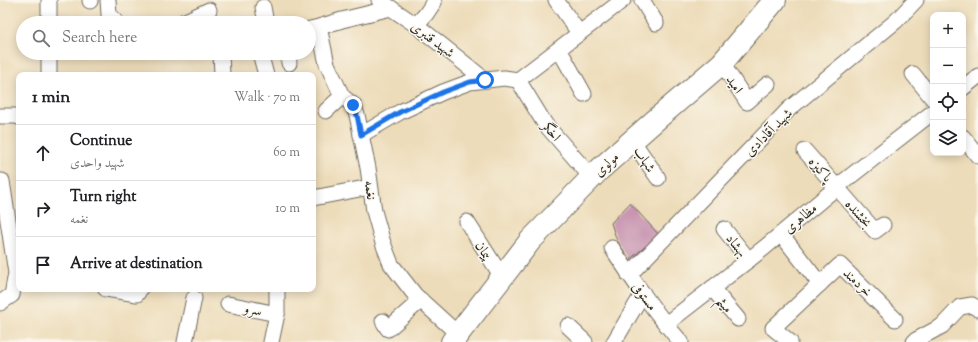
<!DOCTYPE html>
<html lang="en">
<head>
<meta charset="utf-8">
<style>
	:root { --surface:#fff; --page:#f6f6f6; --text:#202124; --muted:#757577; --line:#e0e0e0 }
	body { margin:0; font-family:"Sorts Mill Goudy",Amiri,serif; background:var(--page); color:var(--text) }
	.controls { position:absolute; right:12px; top:12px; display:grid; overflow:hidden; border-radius:8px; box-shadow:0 2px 10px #0003 }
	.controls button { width:36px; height:36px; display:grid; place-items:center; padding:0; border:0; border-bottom:1px solid var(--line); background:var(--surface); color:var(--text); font:20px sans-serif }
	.stop { position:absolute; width:12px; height:12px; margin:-9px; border:3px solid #1a73e8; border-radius:50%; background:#fff }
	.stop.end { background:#1a73e8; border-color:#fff; box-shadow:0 1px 4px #0008 }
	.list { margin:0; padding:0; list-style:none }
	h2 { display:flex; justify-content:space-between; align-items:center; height:52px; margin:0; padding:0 16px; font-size:17px }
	h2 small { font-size:13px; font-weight:400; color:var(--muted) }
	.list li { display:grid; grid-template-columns:26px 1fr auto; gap:12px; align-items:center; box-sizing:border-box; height:56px; padding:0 16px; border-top:1px solid var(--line) }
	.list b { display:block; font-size:15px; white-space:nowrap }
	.list p { margin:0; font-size:13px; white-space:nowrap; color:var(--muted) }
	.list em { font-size:13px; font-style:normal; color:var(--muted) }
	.icon { flex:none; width:22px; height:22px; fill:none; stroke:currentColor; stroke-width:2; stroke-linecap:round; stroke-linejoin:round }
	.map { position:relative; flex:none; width:978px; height:342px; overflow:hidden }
	.search { position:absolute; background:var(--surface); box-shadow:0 2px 10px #0003; left:16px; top:16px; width:300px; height:44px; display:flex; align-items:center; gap:10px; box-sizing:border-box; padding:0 14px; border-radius:22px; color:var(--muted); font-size:15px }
	.panel { position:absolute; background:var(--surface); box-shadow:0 2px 10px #0003; left:16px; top:72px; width:300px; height:220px; border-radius:8px }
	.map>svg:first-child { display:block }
	.building { fill:#c894b1 }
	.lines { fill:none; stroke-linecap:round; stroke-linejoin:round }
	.street-casing { stroke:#6f695d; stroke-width:17 }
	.secondary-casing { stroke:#6f695d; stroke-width:24 }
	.street { stroke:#fff; stroke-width:15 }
	.secondary { stroke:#fff; stroke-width:22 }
	.route { stroke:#1a73e8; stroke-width:5 }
	.labels { text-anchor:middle; stroke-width:3; stroke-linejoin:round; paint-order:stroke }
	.street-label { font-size:14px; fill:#2b2b2b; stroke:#fbf7ec }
</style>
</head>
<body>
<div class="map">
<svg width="978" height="342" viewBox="0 0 978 342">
	<rect width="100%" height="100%" fill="#fbf7ec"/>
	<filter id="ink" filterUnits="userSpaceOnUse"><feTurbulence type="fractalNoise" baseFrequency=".025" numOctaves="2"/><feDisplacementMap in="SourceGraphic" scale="8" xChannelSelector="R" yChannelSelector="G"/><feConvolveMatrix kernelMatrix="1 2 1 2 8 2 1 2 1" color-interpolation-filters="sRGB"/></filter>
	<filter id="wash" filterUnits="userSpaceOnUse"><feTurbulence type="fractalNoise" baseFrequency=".012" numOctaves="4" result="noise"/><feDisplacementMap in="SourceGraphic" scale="16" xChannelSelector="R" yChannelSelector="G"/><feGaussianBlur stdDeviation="0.9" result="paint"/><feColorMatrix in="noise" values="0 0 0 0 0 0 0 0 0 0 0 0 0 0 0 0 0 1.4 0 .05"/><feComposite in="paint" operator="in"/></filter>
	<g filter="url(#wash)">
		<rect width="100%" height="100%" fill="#eddcb9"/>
		<g id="blocks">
			<polygon class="building" points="630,203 659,235 628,261 616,238 611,223"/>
		</g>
	</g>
	<g filter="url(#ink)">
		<use href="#blocks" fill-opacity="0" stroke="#6f695d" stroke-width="1"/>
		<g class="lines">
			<g class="street-casing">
				<g id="street">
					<polyline points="108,0 109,15 115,20"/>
					<polyline points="379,0 416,25 459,59 485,80"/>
					<polyline points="556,0 579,33"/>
					<polyline points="642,0 656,23"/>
					<polyline points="90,1 90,0"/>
					<polyline points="263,7 266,23"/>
					<polyline points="49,23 49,0"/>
					<polyline points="181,23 209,10"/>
					<polyline points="416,25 426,14 434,2 433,0"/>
					<polyline points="319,27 327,64 342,96 353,105 357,115 368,168 374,211 383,243 391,264 415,295 458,334"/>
					<polyline points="310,29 319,27 342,20 391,8"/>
					<polyline points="559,49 584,94"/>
					<polyline points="49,53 49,75"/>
					<polyline points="221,53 222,75"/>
					<polyline points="260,53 266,75"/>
					<polyline points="288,53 289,63"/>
					<polyline points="722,63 747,102 768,84"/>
					<polyline points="913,74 933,99"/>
					<polyline points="518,80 623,0"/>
					<polyline points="518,80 545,124 592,178"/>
					<polyline points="963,88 978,76"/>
					<polyline points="326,111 342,96"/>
					<polyline points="0,116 15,116 19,117"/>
					<polyline points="361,135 400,112 443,92 470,82 504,78 518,80"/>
					<polyline points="963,137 978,156"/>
					<polyline points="632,140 658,178"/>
					<polyline points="805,151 875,231 883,225"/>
					<polyline points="0,181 2,181 16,273 12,295 0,303"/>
					<polyline points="313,198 370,187"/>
					<polyline points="467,222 502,277"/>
					<polyline points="724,229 749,260"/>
					<polyline points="781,234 820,284"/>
					<path d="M612 248C633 280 655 313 681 342"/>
					<polyline points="629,275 789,109 896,21 916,0"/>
					<polyline points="712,288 738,319"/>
					<polyline points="106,289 137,294 140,289"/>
					<polyline points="228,304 277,314"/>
					<polyline points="383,321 388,329 421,300"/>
					<polyline points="666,324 764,248 843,182 933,112"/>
					<polyline points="568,326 585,342"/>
					<polyline points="185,342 194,298"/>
					<polyline points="271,342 277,314 277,289"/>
					<polyline points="614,342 643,293"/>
					<polyline points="790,342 773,328 840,265 895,319"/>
					<polyline points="914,342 916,340 942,326 960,307 972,305 978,309"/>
				</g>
			</g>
			<g class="secondary-casing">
				<polyline id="secondary" points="452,342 530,241 599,170 659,117 722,63 775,0"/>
			</g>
			<use href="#street" class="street"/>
			<use href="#secondary" class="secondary"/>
		</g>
	</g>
	<g class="lines" filter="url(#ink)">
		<polyline class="route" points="353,105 357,115 361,135 400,112 443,92 470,82 485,80"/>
	</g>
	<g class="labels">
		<g class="street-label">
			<text transform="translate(433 39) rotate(37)" y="5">شهید قنبری</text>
			<text transform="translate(735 84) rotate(57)" y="5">امید</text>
			<text transform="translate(552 131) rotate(51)" y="5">اخگر</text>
			<text transform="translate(768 132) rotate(-45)" y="5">شهید آقادادی</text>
			<text transform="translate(645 159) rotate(56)" y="5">شهاب</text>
			<text transform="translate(606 164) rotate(-43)" y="5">مولوی</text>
			<text transform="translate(821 169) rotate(49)" y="5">پاکیزه</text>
			<text transform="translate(371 190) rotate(82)" y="5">نغمه</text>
			<text transform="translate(859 213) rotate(48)" y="5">بخشنده</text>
			<text transform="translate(800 218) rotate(-40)" y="5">مظاهری</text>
			<text transform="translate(737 245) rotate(52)" y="5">بهشاد</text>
			<text transform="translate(484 250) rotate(57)" y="5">پیمان</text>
			<text transform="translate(858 282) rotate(44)" y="5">خردمند</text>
			<text transform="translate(645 296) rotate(53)" y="5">مستوفی</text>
			<text transform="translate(725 304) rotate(51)" y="5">میثم</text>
			<text transform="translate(253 309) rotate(11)" y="5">سرو</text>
		</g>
	</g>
</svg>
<div class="controls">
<button>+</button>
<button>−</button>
<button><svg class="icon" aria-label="locate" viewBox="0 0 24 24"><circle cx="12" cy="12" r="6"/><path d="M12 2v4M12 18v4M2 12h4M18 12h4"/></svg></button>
<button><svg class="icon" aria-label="layers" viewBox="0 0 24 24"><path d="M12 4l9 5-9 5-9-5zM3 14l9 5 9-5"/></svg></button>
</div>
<div class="stop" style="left:485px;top:80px"></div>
<div class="stop end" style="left:353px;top:105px"></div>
<div class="search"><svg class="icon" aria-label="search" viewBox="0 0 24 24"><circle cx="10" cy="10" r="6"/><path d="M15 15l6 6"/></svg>Search here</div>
<section class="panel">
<h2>1 min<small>Walk · 70 m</small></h2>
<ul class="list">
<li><svg class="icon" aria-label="ahead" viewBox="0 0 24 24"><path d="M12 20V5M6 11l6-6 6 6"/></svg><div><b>Continue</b><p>شهید واحدی</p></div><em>60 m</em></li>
<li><svg class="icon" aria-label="right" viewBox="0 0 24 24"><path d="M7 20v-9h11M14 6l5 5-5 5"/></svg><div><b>Turn right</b><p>نغمه</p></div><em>10 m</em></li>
<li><svg class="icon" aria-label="arrive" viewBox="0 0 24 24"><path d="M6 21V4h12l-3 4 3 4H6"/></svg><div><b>Arrive at destination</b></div></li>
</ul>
</section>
</div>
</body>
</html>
